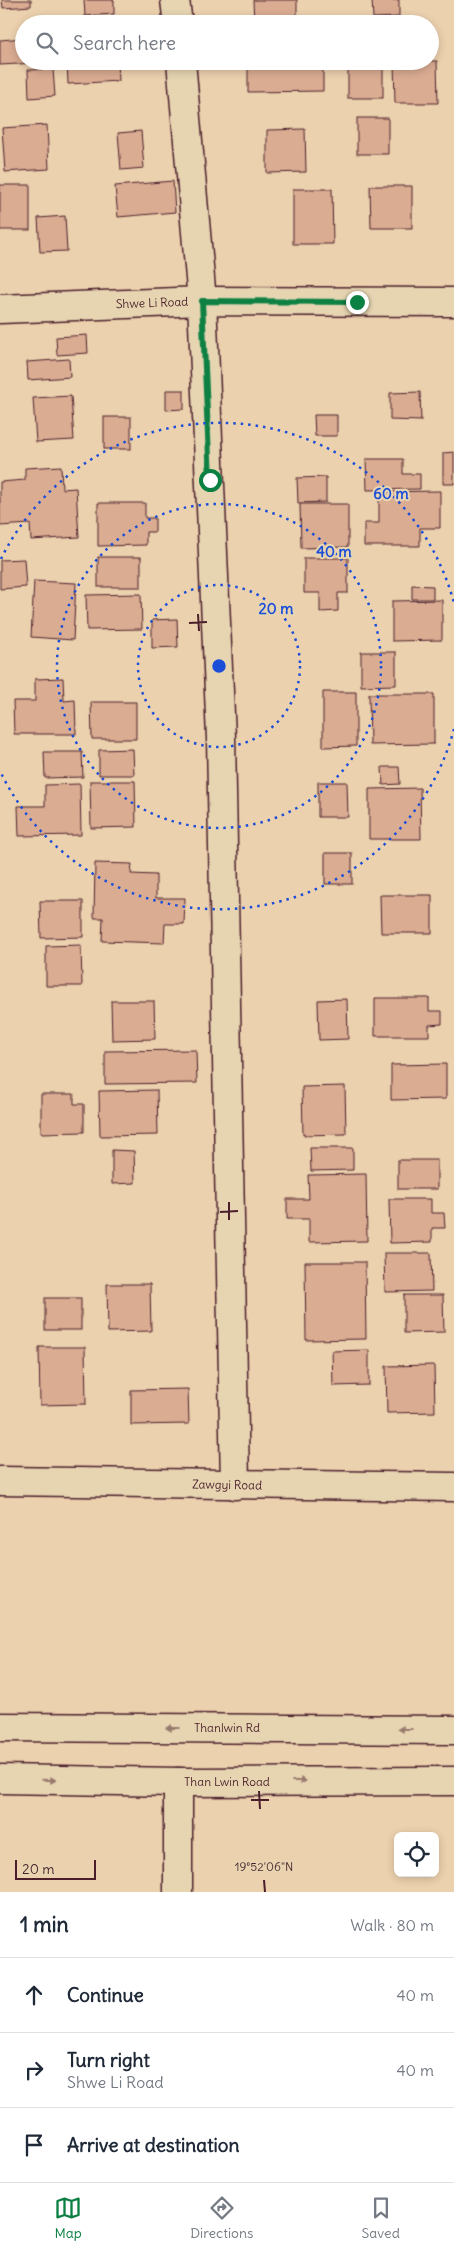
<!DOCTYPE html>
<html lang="en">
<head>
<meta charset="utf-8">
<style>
	:root { --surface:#fff; --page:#f6f6f7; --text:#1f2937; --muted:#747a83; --line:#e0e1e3; --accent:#0b8043 }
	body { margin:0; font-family:Delius,sans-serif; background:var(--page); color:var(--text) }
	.controls { position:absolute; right:15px; bottom:15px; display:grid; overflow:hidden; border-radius:8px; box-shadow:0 2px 8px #0003 }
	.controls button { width:45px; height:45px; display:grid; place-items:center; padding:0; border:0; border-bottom:1px solid var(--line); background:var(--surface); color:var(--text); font:25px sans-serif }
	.scale { position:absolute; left:15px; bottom:12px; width:81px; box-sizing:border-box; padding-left:5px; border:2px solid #4a1f2b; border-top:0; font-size:14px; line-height:18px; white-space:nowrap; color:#4a1f2b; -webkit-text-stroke:4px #e7d5b2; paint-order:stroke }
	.stop { position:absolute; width:15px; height:15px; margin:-11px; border:4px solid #0b8043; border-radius:50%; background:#fff }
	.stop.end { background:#0b8043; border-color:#fff; box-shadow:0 1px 5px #0008 }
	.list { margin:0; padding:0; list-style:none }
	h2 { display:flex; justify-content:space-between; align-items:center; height:65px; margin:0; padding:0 20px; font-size:21px }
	h2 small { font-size:16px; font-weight:400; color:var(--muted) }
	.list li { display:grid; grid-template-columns:32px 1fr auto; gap:15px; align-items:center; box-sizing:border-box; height:75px; padding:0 20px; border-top:1px solid var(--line) }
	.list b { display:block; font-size:19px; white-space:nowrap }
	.list p { margin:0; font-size:16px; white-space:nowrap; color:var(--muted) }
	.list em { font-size:16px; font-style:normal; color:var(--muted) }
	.icon { flex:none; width:28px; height:28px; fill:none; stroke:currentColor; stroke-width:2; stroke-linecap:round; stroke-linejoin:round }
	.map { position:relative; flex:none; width:454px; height:1892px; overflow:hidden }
	.search { position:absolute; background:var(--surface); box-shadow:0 2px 8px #0003; left:15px; right:15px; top:15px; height:55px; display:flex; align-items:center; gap:12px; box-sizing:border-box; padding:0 18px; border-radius:28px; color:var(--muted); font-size:19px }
	.sheet { height:290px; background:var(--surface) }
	nav { display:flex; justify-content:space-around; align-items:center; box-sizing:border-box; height:70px; border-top:1px solid var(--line); background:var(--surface); font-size:14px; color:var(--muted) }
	nav a { display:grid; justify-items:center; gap:2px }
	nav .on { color:var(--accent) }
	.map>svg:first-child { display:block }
	.building { fill:#daac92; stroke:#4a1f2b }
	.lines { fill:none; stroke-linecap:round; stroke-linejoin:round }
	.minor-casing { stroke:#4a1f2b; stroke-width:31 }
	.major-casing { stroke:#4a1f2b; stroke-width:31 }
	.minor { stroke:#e7d5b2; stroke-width:28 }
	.major { stroke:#e7d5b2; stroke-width:28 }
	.oneway { fill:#987a6e }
	.route { stroke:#0b8043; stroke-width:6 }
	.ticks { fill:none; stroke:#4a1f2b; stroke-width:2 }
	.ring { fill:none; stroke:#1d4ed8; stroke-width:2.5; stroke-dasharray:2.5 5 }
	.labels { text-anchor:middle; stroke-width:4; stroke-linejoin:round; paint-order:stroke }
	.street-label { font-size:12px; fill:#4a1f2b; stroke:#e7d5b2 }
	.ticks-label { font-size:12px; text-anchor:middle; fill:#4a1f2b; stroke:#e7d5b2; stroke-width:4; stroke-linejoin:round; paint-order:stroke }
	.centre { fill:#1d4ed8; stroke:#e7d5b2; stroke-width:2.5 }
	.ring-label { font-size:15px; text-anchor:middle; font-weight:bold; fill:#1d4ed8; stroke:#e7d5b2; stroke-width:4; stroke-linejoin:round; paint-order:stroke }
</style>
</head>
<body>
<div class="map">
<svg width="454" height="1892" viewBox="0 0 454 1892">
	<rect width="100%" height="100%" fill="#ecd1ae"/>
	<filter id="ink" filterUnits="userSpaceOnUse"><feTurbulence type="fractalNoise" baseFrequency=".02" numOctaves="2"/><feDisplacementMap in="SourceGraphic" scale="10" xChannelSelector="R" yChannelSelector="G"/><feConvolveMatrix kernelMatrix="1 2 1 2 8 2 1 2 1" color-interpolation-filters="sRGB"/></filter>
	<g filter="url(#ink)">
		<g class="building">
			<polygon points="2,0 31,0 31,6 3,8"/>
			<polygon points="84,0 114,0 114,14 85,16"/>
			<polygon points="253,0 297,0 297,24 254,24"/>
			<polygon points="372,0 399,0 399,17 373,18"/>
			<polygon points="24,38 24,61 36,61 37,63 0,65 0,40"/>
			<polygon points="67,61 118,61 119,81 68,84"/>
			<polygon points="248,61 323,61 323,91 248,92"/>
			<rect x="348" y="61" width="35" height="37"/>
			<polygon points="394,61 437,61 438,103 395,103"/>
			<polygon points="53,69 55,96 29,98 28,70"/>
			<rect x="357" y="118" width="31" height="36"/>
			<polygon points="47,125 49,169 5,172 2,128"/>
			<polygon points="305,129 306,172 267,173 267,130"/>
			<polygon points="141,131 144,168 121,170 118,133"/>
			<polygon points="173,181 175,212 118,217 115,186"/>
			<rect x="0" y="185" width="30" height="45"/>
			<polygon points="370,186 412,186 412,228 371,228"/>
			<polygon points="293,189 332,189 333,244 293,244"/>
			<polygon points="65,216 67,251 40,252 38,218"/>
			<polygon points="87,335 88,353 57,355 56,337"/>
			<polygon points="69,359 70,377 28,380 27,362"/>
			<polygon points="166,390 184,390 184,409 166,410"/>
			<polygon points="420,392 421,421 390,420 390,393"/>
			<polygon points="71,396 74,440 36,442 33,398"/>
			<polygon points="314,415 337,415 337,436 315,436"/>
			<rect x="104" y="417" width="27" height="32"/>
			<polygon points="454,452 454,484 443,484 443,453"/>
			<polygon points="366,459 403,459 403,474 420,474 420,489 367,490"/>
			<polygon points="61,466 62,489 76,488 79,537 31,540 30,524 0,526 0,482 25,480 25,468"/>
			<polygon points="326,477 326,502 298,503 297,478"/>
			<polygon points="440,491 440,528 420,528 420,546 364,546 364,523 379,523 379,492"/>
			<polygon points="98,503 145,503 145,518 155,518 155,532 146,532 146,545 98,546"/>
			<polygon points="300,504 348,504 348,547 301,548"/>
			<rect x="98" y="557" width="43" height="30"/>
			<polygon points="304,558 348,558 348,593 338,593 338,611 320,612 320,593 304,593"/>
			<polygon points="24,559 26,587 0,589 0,560"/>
			<polygon points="34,581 76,583 73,640 31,637"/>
			<polygon points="412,585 433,586 433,599 412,599"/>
			<polygon points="141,594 142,629 87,630 86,595"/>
			<polygon points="442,600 442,640 392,641 392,601"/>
			<polygon points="177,619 178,647 152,648 152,620"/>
			<polygon points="361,652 396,652 396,685 361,686"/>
			<polygon points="63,678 64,701 75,700 76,734 14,734 13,701 35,701 35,679"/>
			<polygon points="323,692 356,692 356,746 323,747"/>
			<polygon points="369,694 434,694 434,744 370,745"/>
			<polygon points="91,702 136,702 136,739 92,739"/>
			<polygon points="133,749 134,775 99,775 99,750"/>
			<polygon points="44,752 82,752 83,777 45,778"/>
			<polygon points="382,767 399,767 400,784 383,785"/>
			<polygon points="90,781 135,781 136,827 91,828"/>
			<polygon points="318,782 347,782 348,817 318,817"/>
			<polygon points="80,784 81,835 19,836 18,806 45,806 45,785"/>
			<polygon points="420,788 421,839 369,839 369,789"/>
			<rect x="325" y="853" width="27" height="31"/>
			<polygon points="95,863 132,864 131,874 156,875 156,898 185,898 184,924 165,924 164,943 102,941 103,918 94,918"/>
			<polygon points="380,895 432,895 432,933 381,933"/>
			<polygon points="40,901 83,901 83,937 41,938"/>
			<polygon points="81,945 82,986 46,986 46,946"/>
			<polygon points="375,998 429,998 429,1011 442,1011 442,1024 429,1025 429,1036 375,1036"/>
			<polygon points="347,999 348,1039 319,1040 318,1000"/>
			<polygon points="111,1001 154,1001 155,1039 112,1040"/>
			<polygon points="196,1050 197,1083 105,1084 105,1051"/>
			<polygon points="446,1064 446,1099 391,1100 391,1065"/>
			<polygon points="345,1086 346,1134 303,1135 302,1087"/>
			<polygon points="157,1090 158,1135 100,1136 99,1091"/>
			<polygon points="41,1094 74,1094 74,1104 84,1104 84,1132 41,1133"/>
			<polygon points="310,1148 353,1148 353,1170 311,1171"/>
			<polygon points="112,1150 134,1151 135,1183 112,1184"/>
			<rect x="398" y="1160" width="39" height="29"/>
			<polygon points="366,1174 367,1241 309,1242 309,1219 287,1219 287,1199 309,1199 308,1175"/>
			<polygon points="389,1199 431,1199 431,1213 444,1213 445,1228 432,1228 432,1242 390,1243"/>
			<polygon points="384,1253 431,1253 432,1291 385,1292"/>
			<polygon points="305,1262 365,1262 366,1339 306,1340"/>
			<polygon points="107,1284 150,1284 151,1331 108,1332"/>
			<polygon points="404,1295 443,1295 444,1332 404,1333"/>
			<rect x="45" y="1298" width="36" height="32"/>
			<polygon points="39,1347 85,1347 86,1404 40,1405"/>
			<polygon points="369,1350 369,1385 333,1386 332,1351"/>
			<polygon points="434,1365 435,1412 387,1413 386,1366"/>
			<polygon points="188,1389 189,1424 131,1425 131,1390"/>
		</g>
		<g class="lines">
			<g class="minor-casing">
				<g id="minor">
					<polyline points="175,0 178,24"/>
					<polyline points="181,61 202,301 221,738 235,1485"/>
					<polyline points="0,309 202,301 454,302"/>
					<polyline points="0,1481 454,1487"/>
					<polyline points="178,1892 178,1782"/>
				</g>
			</g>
			<g class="major-casing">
				<g id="major">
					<polyline points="0,1727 454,1730"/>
					<polyline points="0,1779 178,1782 454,1781"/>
				</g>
			</g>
			<use href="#minor" class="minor"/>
			<use href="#major" class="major"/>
		</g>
		<defs><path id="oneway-solid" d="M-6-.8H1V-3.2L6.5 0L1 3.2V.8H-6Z" transform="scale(1.25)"/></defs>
		<g class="oneway">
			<use href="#oneway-solid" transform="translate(173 1728) rotate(-180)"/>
			<use href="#oneway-solid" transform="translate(405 1729) rotate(-180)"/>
			<use href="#oneway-solid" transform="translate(49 1780) rotate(1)"/>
			<use href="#oneway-solid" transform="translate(299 1781)"/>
		</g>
	</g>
	<g class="lines" filter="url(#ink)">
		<polyline class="route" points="210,480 202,301 357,302"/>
	</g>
	<path class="ticks" d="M198 614 199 631M189 623 207 622M229 1202V1220M220 1212 238 1211M259 1791 260 1809M251 1800H269M264 1880 265 1892"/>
	<g class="ring">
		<circle cx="219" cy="666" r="81"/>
		<circle cx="219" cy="666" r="162"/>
		<path d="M454 729A243 243 0 0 1 1 773M1 559A243 243 0 0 1 454 603"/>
	</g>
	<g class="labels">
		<g class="street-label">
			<text transform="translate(152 303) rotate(-2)" y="4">Shwe Li Road</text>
			<text transform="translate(227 1485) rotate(1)" y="4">Zawgyi Road</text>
			<text x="227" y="1732">Thanlwin Rd</text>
			<text x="227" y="1786">Than Lwin Road</text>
		</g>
	</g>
	<g class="ticks-label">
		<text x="264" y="1871">19°52'06"N</text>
	</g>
	<circle cx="219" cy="666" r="8" class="centre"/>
	<g class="ring-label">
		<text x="391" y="499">60 m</text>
		<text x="334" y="557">40 m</text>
		<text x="276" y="614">20 m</text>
	</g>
</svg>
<div class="controls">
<button><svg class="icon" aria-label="locate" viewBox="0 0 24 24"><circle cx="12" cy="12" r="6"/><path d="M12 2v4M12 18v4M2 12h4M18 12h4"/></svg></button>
</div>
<div class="scale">20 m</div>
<div class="stop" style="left:210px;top:480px"></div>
<div class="stop end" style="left:357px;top:302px"></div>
<div class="search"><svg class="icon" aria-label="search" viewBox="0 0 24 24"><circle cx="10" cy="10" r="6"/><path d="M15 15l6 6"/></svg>Search here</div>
</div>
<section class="sheet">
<h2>1 min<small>Walk · 80 m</small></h2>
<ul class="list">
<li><svg class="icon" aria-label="ahead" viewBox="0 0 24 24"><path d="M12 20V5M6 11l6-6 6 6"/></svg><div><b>Continue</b></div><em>40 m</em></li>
<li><svg class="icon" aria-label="right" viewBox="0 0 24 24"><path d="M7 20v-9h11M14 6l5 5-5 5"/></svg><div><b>Turn right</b><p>Shwe Li Road</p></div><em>40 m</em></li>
<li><svg class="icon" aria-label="arrive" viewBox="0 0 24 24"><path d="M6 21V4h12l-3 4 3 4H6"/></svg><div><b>Arrive at destination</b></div></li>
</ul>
</section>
<nav>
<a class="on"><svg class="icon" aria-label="map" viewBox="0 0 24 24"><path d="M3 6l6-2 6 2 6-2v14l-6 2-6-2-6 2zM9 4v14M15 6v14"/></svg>Map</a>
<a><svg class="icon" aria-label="directions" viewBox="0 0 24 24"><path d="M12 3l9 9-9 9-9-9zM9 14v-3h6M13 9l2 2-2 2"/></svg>Directions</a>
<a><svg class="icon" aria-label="saved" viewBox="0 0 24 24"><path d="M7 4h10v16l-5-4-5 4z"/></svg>Saved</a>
</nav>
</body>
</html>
